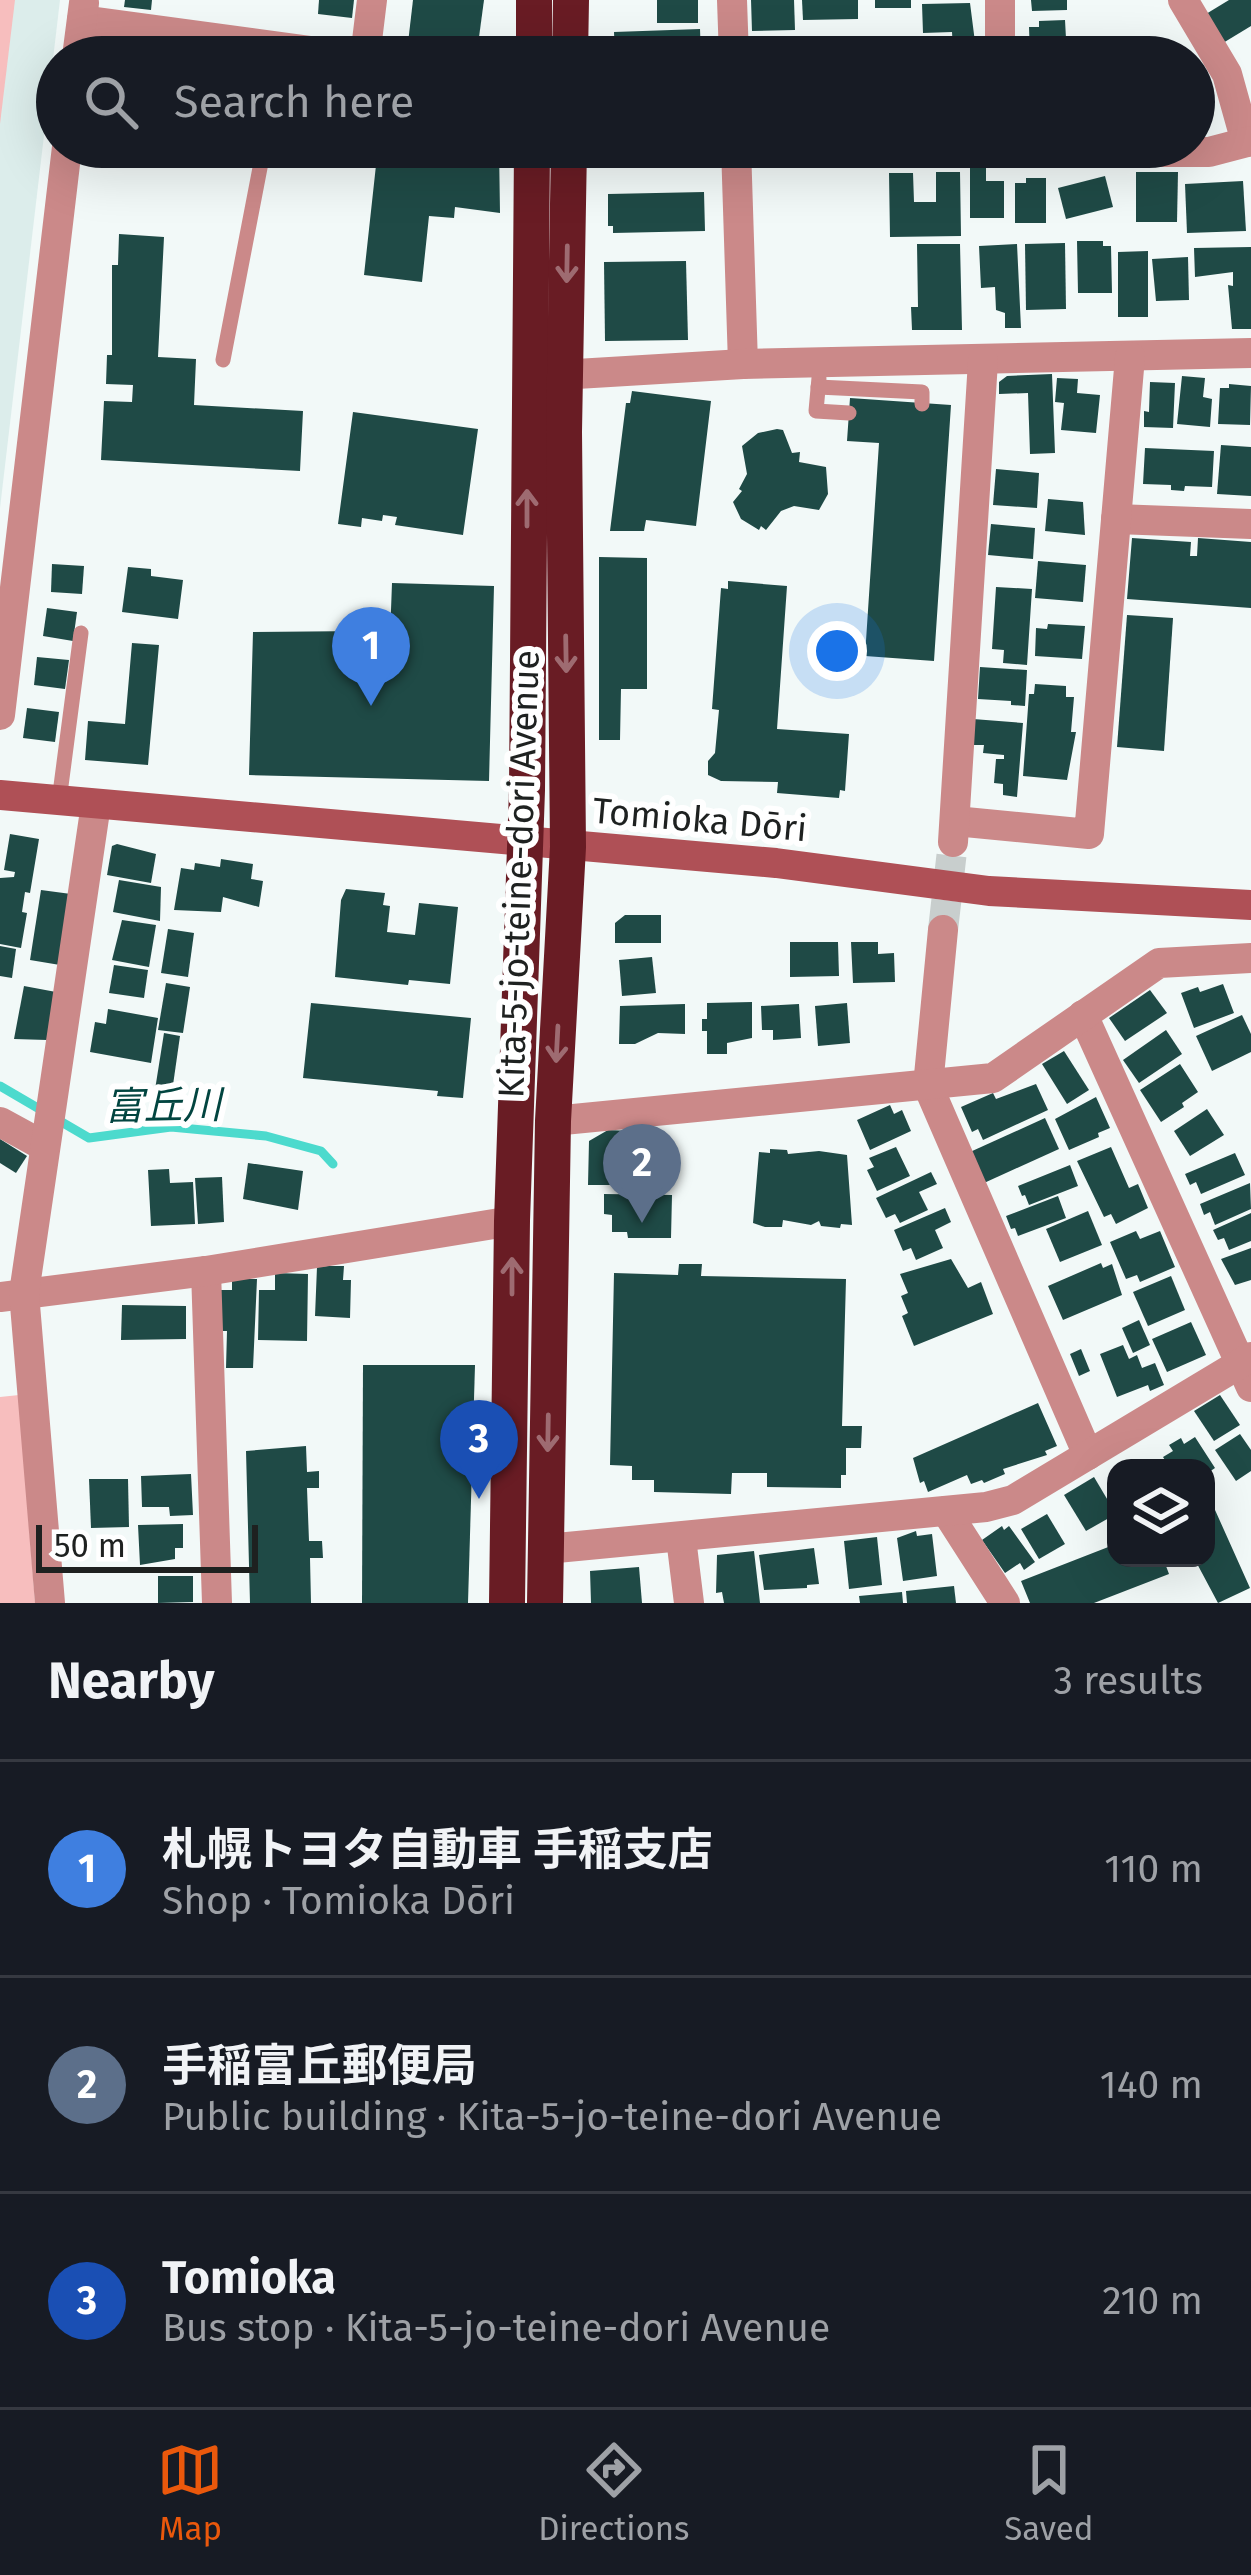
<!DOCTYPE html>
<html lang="en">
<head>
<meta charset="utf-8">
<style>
	:root { --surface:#171b24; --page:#242831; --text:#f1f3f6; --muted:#9ea1a6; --line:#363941; --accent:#ea580c }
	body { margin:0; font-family:"Fira Sans","Noto Sans JP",sans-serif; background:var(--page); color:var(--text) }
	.controls { position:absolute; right:36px; bottom:36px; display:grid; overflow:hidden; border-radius:24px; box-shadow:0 12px 48px #0002 }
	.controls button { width:108px; height:108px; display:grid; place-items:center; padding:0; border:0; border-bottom:3px solid var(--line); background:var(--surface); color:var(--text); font:60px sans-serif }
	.scale { position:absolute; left:36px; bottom:30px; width:222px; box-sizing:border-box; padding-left:12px; border:6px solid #1e2120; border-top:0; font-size:33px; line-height:42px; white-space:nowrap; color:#1e2120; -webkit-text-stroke:9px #fff; paint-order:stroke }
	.you { position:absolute; left:837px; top:651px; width:42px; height:42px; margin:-30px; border:9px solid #fff; border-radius:50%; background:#1a73e8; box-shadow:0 0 0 18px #1a73e833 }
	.badge { display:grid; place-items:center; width:78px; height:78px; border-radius:50%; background:var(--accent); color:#fff; font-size:39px; font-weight:700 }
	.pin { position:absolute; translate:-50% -99px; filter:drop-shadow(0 3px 6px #0008) }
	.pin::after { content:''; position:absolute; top:63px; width:42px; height:36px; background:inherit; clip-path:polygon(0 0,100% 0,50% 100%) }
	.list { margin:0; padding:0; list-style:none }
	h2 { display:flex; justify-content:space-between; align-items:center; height:156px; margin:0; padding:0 48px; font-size:51px }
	h2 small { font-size:39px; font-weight:400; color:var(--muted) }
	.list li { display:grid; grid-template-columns:78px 1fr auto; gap:36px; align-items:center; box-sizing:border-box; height:216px; padding:0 48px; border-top:3px solid var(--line) }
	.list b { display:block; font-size:45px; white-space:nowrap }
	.list p { margin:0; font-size:39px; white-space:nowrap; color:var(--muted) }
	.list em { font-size:39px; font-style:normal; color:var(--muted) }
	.icon { flex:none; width:66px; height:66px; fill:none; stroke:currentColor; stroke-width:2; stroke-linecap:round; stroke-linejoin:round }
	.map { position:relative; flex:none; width:1251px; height:1603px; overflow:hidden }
	.search { position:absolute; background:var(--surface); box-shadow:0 12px 48px #0002; left:36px; right:36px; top:36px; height:132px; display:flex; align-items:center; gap:30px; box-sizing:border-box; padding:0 42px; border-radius:66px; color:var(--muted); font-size:45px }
	.sheet { height:804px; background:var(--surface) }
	nav { display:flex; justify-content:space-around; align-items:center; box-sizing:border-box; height:168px; border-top:3px solid var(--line); background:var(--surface); font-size:33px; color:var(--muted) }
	nav a { display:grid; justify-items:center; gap:6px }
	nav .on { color:var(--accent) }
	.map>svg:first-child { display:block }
	.built { fill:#dcedeb }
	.green { fill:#f7bebe }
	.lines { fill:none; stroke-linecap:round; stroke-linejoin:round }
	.stream { stroke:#4cdacd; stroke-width:9 }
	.building { fill:#1f4a46 }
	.street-tunnel { stroke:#c8cecd; stroke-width:30; stroke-dasharray:30 15; stroke-linecap:butt }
	.lane { stroke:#cb8989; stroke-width:15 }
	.street { stroke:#cb8989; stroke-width:30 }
	.secondary { stroke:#af5056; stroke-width:30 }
	.highway { stroke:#691c24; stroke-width:36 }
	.oneway { stroke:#9e6b71 }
	.labels { text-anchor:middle; stroke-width:12; stroke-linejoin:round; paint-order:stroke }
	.street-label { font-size:36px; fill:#1e2120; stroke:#fff }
	.water-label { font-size:39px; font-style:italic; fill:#024540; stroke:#fff }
</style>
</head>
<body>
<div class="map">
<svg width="1251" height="1603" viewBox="0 0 1251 1603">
	<rect width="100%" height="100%" fill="#f2f9f8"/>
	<polygon class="built" points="0,0 60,0 0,508"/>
	<g class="green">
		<polygon points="0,0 15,0 0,124"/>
		<polygon points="19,1395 35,1603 0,1603 0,1397"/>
	</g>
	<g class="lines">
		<polyline class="stream" points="0,1086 89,1138 171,1127 266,1136 321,1151 333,1164"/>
	</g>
	<g class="building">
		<polygon points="125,0 152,0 151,10 124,7"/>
		<polygon points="319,0 354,0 352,18 318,14"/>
		<polygon points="413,0 484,0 477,52 408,43"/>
		<rect x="657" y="0" width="41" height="23"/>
		<polygon points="751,0 794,0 795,30 752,31"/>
		<polygon points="802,0 858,0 858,19 803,20"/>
		<rect x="875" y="0" width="36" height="8"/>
		<polygon points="1031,0 1067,0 1067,10 1032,11"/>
		<polygon points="1229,0 1251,0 1251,26 1223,43 1206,14"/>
		<polygon points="970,3 976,50 953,50 952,32 923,33 922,4"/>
		<polygon points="1065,20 1067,57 1030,57 1029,27 1039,27 1039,21"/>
		<polygon points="700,29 701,57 615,57 614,32"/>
		<polygon points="1150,44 1171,46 1170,57 1149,57"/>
		<polygon points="378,147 499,147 500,213 455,207 454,218 429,216 422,282 364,275"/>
		<polygon points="664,147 706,151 707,165 665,167"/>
		<polygon points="970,164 986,164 986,181 1004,181 1004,218 970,218"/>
		<polygon points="936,172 960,172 961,236 890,237 889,173 913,173 914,202 936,202"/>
		<polygon points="1136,172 1178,172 1177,222 1136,222"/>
		<polygon points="1105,176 1113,207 1066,219 1058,188"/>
		<polygon points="1026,178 1046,178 1046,223 1015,223 1015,183 1026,183"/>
		<polygon points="1243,181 1246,231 1187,233 1185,184"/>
		<polygon points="704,192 705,231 613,233 613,226 608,226 608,194"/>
		<polygon points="119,234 164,237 158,357 196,359 194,405 303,411 300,471 101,460 104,401 132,402 133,385 106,384 107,355 112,355 112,265 118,265"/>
		<polygon points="1077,241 1103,241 1103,246 1111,246 1112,293 1078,293"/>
		<polygon points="1065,243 1066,309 1026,310 1025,244"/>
		<polygon points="917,244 960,244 962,330 912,330 911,307 918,307"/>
		<polygon points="1017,244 1021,328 1005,328 1005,313 996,310 995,287 981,288 979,246"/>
		<polygon points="1251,247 1251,329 1232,329 1228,285 1233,286 1233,272 1195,277 1194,248"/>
		<polygon points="1148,251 1148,317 1118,317 1118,252"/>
		<polygon points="1188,257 1189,300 1156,301 1152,259"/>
		<polygon points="686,261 688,340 605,341 604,262"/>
		<polygon points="1052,374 1055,453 1030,454 1028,393 999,394 999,382 1007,376"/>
		<polygon points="1182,376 1205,378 1203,397 1212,399 1210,427 1177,424"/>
		<polygon points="1057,378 1078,379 1077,393 1100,395 1096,433 1061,430 1064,403 1055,402"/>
		<polygon points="1150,382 1175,383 1173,428 1144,427 1144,411 1149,412"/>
		<polygon points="1229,384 1251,386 1250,425 1218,424 1220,388 1229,388"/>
		<polygon points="632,391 711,401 696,526 646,520 644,531 610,531 626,403 630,403"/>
		<polygon points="850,398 951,405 934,661 865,656 879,443 847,441"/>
		<polygon points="353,412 478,429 463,535 395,525 397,517 383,515 382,521 362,518 361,527 338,524"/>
		<polygon points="777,429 783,430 792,453 800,452 799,462 826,467 828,494 819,510 794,506 781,511 766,530 761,526 759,530 741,519 733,502 742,491 739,489 747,474 742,446 758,433"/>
		<polygon points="1221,445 1251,447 1251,496 1217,494"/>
		<polygon points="1145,448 1214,451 1212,487 1185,486 1184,491 1171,490 1171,485 1143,484"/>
		<polygon points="996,469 1039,473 1037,508 993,505"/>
		<polygon points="1048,499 1083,502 1085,535 1045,531"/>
		<polygon points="991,524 1035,528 1033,559 988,555"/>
		<polygon points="1132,538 1191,542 1190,556 1197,556 1198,538 1251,542 1251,608 1127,599"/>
		<polygon points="599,557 647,558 647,689 621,689 620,740 599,740"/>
		<polygon points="1038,561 1086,565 1083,602 1035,598"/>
		<polygon points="52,564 84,566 82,594 51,592"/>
		<polygon points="128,567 151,569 151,576 183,580 178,619 122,612"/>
		<polygon points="728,581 787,586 777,729 849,734 845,791 840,790 839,798 777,793 778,782 721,781 708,775 708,761 715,753 719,710 712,709 721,588 728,589"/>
		<polygon points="392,583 494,586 489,781 249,775 253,632 362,631 362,636 390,637"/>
		<polygon points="996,587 1032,589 1027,665 1003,663 1004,650 992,649"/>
		<polygon points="47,608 77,612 73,641 43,636"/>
		<polygon points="1127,615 1173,618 1164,751 1117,747"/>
		<polygon points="1048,624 1085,626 1082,659 1035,656 1036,628 1047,629"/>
		<polygon points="132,643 159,645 148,765 85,760 88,721 125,724"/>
		<polygon points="37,657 69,660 65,689 34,685"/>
		<polygon points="980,667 1027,670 1025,706 1011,705 1011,701 978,699"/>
		<polygon points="1035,684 1066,686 1066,697 1074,697 1071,732 1076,732 1067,780 1023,776 1029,694 1034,694"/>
		<polygon points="27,708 59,712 55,742 23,738"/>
		<polygon points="973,719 1023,723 1017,797 1003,795 1003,784 994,783 996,759 1004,759 1004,755 983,753 984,745 971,745"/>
		<polygon points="10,834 39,839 30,893 25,892 22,912 27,913 21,948 0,944 0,878 14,877 15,872 4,870"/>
		<polygon points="117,844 156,854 151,883 107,875 112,846"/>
		<polygon points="221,859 253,864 251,879 263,881 259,907 223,897 221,912 174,910 181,868 194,870 195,863 220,867"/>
		<polygon points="119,880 161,887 160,921 113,912"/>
		<polygon points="346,889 385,893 383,905 390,906 387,932 415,935 419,903 458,907 450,984 409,980 408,985 335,977 341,900"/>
		<polygon points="41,890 71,894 60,965 30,960"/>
		<polygon points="625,915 661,915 661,943 615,943 615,923"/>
		<polygon points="122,920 156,925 149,967 112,960"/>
		<polygon points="168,929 194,933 188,977 161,973"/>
		<polygon points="790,942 838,942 839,976 790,977"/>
		<polygon points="851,942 878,942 878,954 894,953 895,982 853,983"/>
		<polygon points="0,946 16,949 12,978 0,976"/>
		<polygon points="652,957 656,993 622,996 619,960"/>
		<polygon points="114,965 148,970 144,998 109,993"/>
		<polygon points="166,983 190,987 183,1033 158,1030"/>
		<polygon points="1223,984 1234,1013 1194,1028 1181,993 1198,987 1200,992"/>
		<polygon points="24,986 56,992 47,1040 14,1039"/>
		<polygon points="1150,990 1167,1013 1125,1041 1109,1018"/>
		<polygon points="752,1002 752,1038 727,1043 727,1054 707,1054 707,1031 702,1031 702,1019 707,1019 707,1003"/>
		<polygon points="311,1003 471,1018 463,1098 437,1096 438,1091 303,1078"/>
		<polygon points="847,1003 850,1043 818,1046 815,1006"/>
		<polygon points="685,1004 685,1034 658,1033 635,1044 619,1044 620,1006"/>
		<polygon points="799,1004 801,1038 773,1040 773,1030 762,1030 761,1006"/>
		<polygon points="108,1009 158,1018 151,1063 90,1052 95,1022 106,1024"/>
		<polygon points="1242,1015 1251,1034 1251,1052 1212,1071 1196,1036"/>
		<polygon points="1166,1030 1182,1054 1139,1083 1123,1060"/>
		<polygon points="164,1033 180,1036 171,1099 154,1096"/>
		<polygon points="1064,1051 1089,1090 1067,1104 1042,1064"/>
		<polygon points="1180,1064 1198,1092 1182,1103 1184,1107 1161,1122 1140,1090"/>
		<polygon points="1036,1084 1048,1110 983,1140 978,1129 972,1132 961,1107 993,1093 996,1099"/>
		<polygon points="1096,1097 1110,1128 1098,1133 1099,1137 1069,1150 1055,1119"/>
		<polygon points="890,1105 894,1114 902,1110 911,1131 870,1150 857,1120"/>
		<polygon points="1207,1109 1224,1135 1190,1156 1174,1131"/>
		<polygon points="1045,1118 1059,1149 984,1183 970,1152"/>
		<polygon points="608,1130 629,1131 628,1159 644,1171 643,1186 629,1185 628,1191 617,1191 617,1185 588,1185 589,1141"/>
		<polygon points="0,1139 27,1156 16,1173 0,1163"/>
		<polygon points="896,1147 910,1176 877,1191 867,1170 874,1167 869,1158"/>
		<polygon points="1111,1147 1129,1188 1138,1184 1148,1208 1116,1224 1111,1214 1104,1217 1077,1161"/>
		<polygon points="770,1149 787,1150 788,1154 819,1151 847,1155 852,1225 841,1224 840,1228 821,1226 819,1221 811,1225 783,1220 782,1227 765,1227 753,1223 759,1152 770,1153"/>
		<polygon points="1235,1153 1245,1175 1201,1194 1196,1182 1190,1185 1185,1174"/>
		<polygon points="248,1163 303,1171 298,1210 243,1199"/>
		<polygon points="1070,1165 1078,1186 1029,1205 1025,1195 1022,1196 1018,1186"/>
		<polygon points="169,1169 170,1183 193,1182 195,1224 151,1226 148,1170"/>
		<polygon points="931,1172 937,1184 919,1192 928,1210 900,1223 895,1214 886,1218 876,1198"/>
		<polygon points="222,1177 224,1222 198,1224 195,1178"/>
		<polygon points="1250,1183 1251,1209 1215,1225 1210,1212 1204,1215 1200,1204"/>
		<polygon points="604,1194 672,1195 671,1238 628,1238 627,1232 612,1232 612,1215 604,1214"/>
		<polygon points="1058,1196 1066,1218 1018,1236 1015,1228 1011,1229 1006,1216"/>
		<polygon points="945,1208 951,1222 935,1230 943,1248 916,1260 911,1248 903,1251 894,1230"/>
		<polygon points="1088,1211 1102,1245 1060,1262 1046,1229"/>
		<polygon points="1251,1213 1251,1241 1229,1250 1224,1238 1218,1240 1213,1230"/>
		<polygon points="1136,1231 1140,1239 1160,1231 1175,1267 1140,1282 1137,1275 1126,1279 1110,1242"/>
		<polygon points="1251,1248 1251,1280 1235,1285 1221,1259"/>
		<polygon points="951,1259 968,1288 981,1282 993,1314 914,1346 902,1316 908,1313 901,1296 908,1293 900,1274"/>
		<polygon points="1101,1263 1103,1268 1112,1264 1122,1295 1063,1320 1048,1286"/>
		<polygon points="679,1264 702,1264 701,1276 846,1279 842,1426 862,1426 861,1448 846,1448 846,1475 841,1475 841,1488 767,1487 767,1473 732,1473 731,1494 654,1492 654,1480 632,1480 632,1466 610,1465 614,1273 678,1275"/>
		<polygon points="328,1266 344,1266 343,1280 351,1280 350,1318 315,1316 317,1267"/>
		<polygon points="275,1273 308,1274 307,1341 258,1340 259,1290 275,1290"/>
		<polygon points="1171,1276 1185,1310 1148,1326 1133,1292"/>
		<polygon points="232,1279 257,1279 253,1368 226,1368 227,1331 221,1331 218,1290 232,1290"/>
		<polygon points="122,1305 186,1306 186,1339 121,1340"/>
		<polygon points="1139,1320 1150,1345 1133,1353 1122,1328"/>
		<polygon points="1191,1322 1206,1355 1167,1372 1152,1339"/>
		<polygon points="1123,1345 1129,1359 1137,1355 1142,1368 1155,1363 1164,1385 1150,1391 1148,1385 1117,1397 1100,1354"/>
		<polygon points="1081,1349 1090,1371 1079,1376 1070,1354"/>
		<polygon points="363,1365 475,1365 468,1603 362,1603"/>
		<polygon points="1220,1395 1240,1425 1214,1441 1194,1411"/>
		<polygon points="1038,1403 1057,1446 1045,1451 1047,1455 1003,1469 1005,1474 984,1483 982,1480 971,1484 967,1475 928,1492 924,1481 920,1483 913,1458"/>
		<polygon points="1240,1434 1251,1450 1251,1471 1236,1481 1215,1450"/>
		<polygon points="1195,1437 1215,1468 1206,1474 1206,1468 1170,1468 1163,1457 1173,1451 1169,1445 1181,1438 1184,1444"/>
		<polygon points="306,1446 307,1472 319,1471 319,1488 307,1488 309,1541 322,1541 323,1558 310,1558 311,1603 250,1603 246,1451"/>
		<polygon points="191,1474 193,1515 170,1516 169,1507 142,1507 141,1476"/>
		<polygon points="1094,1477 1116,1514 1086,1531 1064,1495"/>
		<polygon points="89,1479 128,1479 129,1527 91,1528"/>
		<polygon points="1211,1501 1250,1588 1218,1603 1194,1558 1206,1558 1206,1504"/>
		<polygon points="1047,1514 1065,1544 1039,1559 1021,1529"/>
		<polygon points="183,1524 183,1548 175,1548 175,1559 140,1565 138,1525"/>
		<polygon points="1002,1526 1004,1530 1009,1526 1035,1562 1024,1570 1020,1563 1005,1573 982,1540"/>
		<polygon points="916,1531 917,1536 932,1534 937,1576 903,1581 897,1538"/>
		<polygon points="877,1537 882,1585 849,1589 844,1541"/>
		<polygon points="1116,1544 1116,1558 1163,1558 1169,1574 1094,1603 1030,1603 1021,1581"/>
		<polygon points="814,1548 819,1584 807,1585 807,1588 764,1590 759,1555"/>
		<polygon points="754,1551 760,1603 724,1603 722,1592 716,1593 717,1555"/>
		<polygon points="639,1567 642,1603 591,1603 590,1571"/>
		<polygon points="158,1576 193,1576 193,1602 158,1603"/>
		<polygon points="954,1586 956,1603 907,1603 906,1591"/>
		<polygon points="902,1592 903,1603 860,1603 859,1596"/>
	</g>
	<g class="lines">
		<polyline class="street-tunnel" points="943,930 953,842"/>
		<g class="lane">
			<polyline points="223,360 264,147"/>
			<polyline points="819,378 816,411 849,413"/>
			<polyline points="818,387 922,392 922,404"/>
			<polyline points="59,801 81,633"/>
		</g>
		<g class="street">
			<polyline points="732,0 734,57"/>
			<polyline points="1000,0 1000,57"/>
			<polyline points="1183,0 1227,74 1246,142"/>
			<polyline points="82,20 355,57"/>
			<polyline points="77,57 84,3"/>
			<polyline points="365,57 372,0"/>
			<polyline points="736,147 743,364"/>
			<polyline points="736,152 1209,152 1251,141"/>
			<polyline points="543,376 743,364 1251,353"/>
			<polyline points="1116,519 1251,524"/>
			<polyline points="0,715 67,147"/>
			<polyline points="955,821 1089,834 1130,357"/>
			<polyline points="953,842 983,361"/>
			<polyline points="943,930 928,1086 1088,1455"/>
			<polyline points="1083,1015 1251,1387"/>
			<polyline points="553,1121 993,1078 1159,963 1251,958"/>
			<polyline points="0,1122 44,1146"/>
			<polyline points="206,1271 217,1603"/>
			<polyline points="0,1297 206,1271 512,1221"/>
			<polyline points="946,1511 1005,1603"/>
			<polyline points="681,1538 689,1603"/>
			<polyline points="546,1549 986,1507 1013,1500 1251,1357"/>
			<polyline points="50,1603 24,1293 96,804"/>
		</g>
		<polyline class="secondary" points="0,795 776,863 989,891 1251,905"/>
		<g class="highway">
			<polyline points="534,57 534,0"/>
			<polyline points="570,57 571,0"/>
			<polyline points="507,1603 512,1221 527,790 532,147"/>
			<polyline points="545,1603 553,1121 568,847 564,432 569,147"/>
		</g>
	</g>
	<defs><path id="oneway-shaft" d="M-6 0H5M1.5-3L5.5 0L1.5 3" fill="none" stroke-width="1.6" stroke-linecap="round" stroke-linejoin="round" transform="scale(3)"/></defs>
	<g class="oneway">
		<use href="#oneway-shaft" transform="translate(567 264) rotate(91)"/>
		<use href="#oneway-shaft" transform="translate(527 508) rotate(-90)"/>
		<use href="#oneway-shaft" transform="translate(566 654) rotate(89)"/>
		<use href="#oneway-shaft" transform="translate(557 1044) rotate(93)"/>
		<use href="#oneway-shaft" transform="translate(512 1276) rotate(-90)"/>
		<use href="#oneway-shaft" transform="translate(548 1433) rotate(91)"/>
	</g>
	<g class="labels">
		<g class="street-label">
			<text transform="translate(700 819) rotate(5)" y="13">Tomioka Dōri</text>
			<text transform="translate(518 874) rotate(-88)" y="13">Kita-5-jo-teine-dori Avenue</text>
		</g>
		<g class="water-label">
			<text transform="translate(163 1105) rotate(-1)" y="14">富丘川</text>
		</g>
	</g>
</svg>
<div class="controls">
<button><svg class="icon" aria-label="layers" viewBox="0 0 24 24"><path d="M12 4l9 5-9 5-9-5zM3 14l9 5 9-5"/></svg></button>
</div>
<div class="scale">50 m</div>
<div class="you"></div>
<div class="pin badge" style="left:371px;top:706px;background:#3f7fe0">1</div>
<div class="pin badge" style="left:642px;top:1223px;background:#5c6f8a">2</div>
<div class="pin badge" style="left:479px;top:1499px;background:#1a4fb4">3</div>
<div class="search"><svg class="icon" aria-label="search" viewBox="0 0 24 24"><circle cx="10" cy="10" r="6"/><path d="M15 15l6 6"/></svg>Search here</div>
</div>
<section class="sheet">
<h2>Nearby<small>3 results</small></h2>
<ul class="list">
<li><span class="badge" style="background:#3f7fe0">1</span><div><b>札幌トヨタ自動車 手稲支店</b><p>Shop · Tomioka Dōri</p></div><em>110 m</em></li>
<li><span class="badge" style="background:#5c6f8a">2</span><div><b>手稲富丘郵便局</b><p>Public building · Kita-5-jo-teine-dori Avenue</p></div><em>140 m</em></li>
<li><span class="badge" style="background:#1a4fb4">3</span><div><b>Tomioka</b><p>Bus stop · Kita-5-jo-teine-dori Avenue</p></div><em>210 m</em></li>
</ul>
</section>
<nav>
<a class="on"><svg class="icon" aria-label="map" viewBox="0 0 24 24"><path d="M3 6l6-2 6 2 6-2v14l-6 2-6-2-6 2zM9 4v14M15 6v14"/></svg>Map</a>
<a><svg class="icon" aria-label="directions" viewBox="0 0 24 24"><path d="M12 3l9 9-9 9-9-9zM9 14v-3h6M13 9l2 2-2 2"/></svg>Directions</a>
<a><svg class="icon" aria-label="saved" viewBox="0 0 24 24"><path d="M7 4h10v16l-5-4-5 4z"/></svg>Saved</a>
</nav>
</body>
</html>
